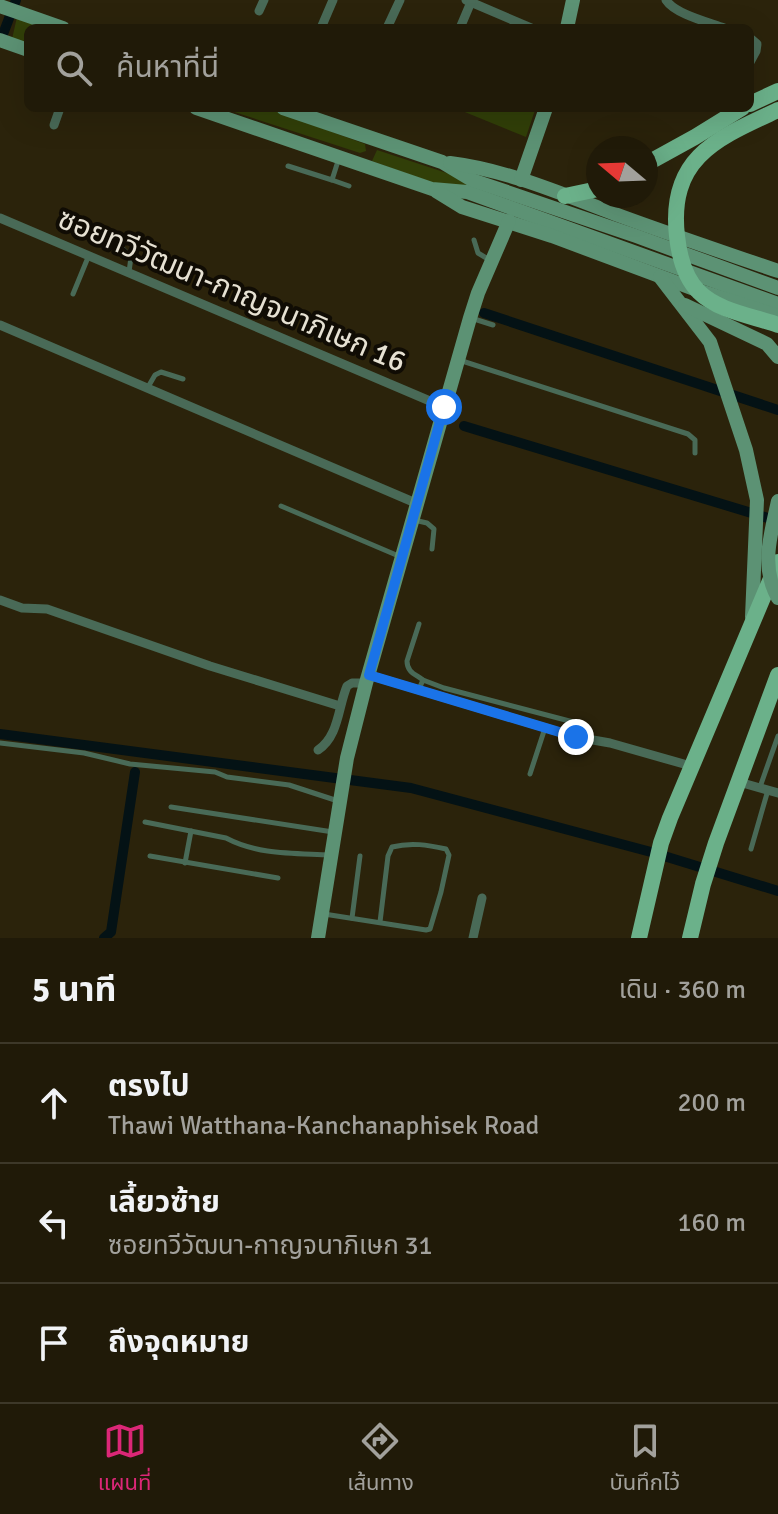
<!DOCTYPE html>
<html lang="th">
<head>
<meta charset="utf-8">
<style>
	:root { --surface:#201a08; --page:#2d2716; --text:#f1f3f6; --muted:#a2a19c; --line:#3d3829; --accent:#db2777 }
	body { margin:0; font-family:Signika,"Noto Sans Thai",sans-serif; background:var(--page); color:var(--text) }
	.compass { position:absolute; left:586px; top:136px; width:72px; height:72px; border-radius:50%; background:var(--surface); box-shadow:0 8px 32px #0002; rotate:289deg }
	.stop { position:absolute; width:24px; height:24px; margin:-18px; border:6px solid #1a73e8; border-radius:50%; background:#fff }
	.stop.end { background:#1a73e8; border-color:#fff; box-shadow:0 2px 8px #0008 }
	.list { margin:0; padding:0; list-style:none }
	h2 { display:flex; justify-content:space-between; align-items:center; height:104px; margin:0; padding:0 32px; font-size:34px }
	h2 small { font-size:26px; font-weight:400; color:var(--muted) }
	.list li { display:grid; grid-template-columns:52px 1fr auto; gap:24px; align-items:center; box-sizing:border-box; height:120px; padding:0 32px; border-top:2px solid var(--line) }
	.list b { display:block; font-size:30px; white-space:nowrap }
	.list p { margin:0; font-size:26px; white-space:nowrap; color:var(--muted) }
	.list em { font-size:26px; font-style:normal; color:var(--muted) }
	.icon { flex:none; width:44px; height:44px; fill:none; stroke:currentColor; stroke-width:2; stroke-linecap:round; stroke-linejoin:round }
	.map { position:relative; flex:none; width:778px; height:938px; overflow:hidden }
	.search { position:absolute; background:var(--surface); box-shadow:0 8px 32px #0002; left:24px; right:24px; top:24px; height:88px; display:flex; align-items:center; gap:20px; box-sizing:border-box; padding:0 28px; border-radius:12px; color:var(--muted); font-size:30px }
	.sheet { height:464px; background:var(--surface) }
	nav { display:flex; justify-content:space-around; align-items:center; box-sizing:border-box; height:112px; border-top:2px solid var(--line); background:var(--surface); font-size:22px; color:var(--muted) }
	nav a { display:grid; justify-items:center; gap:4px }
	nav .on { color:var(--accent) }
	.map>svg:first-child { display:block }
	.green { fill:#313f08 }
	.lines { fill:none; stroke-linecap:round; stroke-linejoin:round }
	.canal { stroke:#041215; stroke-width:10 }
	.lane { stroke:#496a57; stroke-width:5 }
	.street { stroke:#496a57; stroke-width:9 }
	.secondary { stroke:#5c9274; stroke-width:14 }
	.primary { stroke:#6bb18a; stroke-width:16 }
	.secondary-bridge { stroke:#5c9274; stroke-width:14 }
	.primary-bridge { stroke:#6bb18a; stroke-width:16 }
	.route { stroke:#1a73e8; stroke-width:10 }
	.labels { text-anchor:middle; stroke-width:8; stroke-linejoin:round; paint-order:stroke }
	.street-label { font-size:30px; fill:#e6e1d3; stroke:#100c04 }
</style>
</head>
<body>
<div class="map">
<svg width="778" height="938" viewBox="0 0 778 938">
	<rect width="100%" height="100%" fill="#2b230b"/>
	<g class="green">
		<polygon points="17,17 48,28 28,28 28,45 12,39"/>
		<polygon points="222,108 267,108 365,144 366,151 360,153"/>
		<polygon points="455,108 530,108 535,110 526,137"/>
		<polygon points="377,150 462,178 478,188 441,186 372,161"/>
	</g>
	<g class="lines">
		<g class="canal">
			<polyline points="0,42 16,0"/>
			<polyline points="484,313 778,410"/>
			<polyline points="464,426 778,521"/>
			<polyline points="0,734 411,788 651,852 778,891"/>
			<polyline points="104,938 111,932 135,772"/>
		</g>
		<g class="lane">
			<polyline points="288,166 332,180 338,161"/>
			<polyline points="332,180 349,186"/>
			<polyline points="474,240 478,253 488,259"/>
			<polyline points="109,243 123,249 131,257 129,272"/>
			<polyline points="73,294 89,255"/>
			<polyline points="471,318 493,325"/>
			<polyline points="459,360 688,434 695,440 695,453"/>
			<polyline points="148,387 155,375 161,372 183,379"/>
			<polyline points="281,506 401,557"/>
			<polyline points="414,520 427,523 434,529 432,549"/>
			<path d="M419 624 407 661C407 672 415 674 423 680"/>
			<polyline points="419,689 423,680 444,688 577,723"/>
			<polyline points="0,743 84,753 130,764 215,772 227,777 289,785 338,801"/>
			<polyline points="530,774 545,728"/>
			<polyline points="760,787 778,736"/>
			<polyline points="171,807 333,832"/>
			<path d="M145 822 226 838C258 855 294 853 330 855"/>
			<polyline points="751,849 768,790"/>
			<polyline points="150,856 278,878"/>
			<polyline points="185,863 191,831"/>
			<path d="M324 914 426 930 430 929 441 892 449 855 446 849C428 845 411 842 392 847L388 856 380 922"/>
			<polyline points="352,918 360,856"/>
		</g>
		<g class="street">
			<polyline points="466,0 531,28"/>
			<path d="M666 0C675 14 708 22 724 28"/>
			<polyline points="259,11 264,0"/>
			<polyline points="321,28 333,0"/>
			<polyline points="387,28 400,0"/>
			<polyline points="460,28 471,2"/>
			<polyline points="750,38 757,44 756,51 750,62"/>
			<polyline points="54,125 60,108"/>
			<polyline points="0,218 444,407"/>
			<polyline points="0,325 418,504"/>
			<polyline points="0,600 22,608 47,609 210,666 340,706"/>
			<polyline points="369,675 576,737 610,743 691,766"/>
			<path d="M318 750C339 736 338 707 347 686L352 683H366"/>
			<polyline points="739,782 778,793"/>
			<polyline points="473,938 482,898"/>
		</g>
		<g class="secondary">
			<polyline points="0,6 63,28"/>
			<polyline points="567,28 573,0"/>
			<polyline points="0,40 28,50"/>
			<polyline points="196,108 432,189 467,192 778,304"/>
			<polyline points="283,108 442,162 472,180 636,236 778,288"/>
			<path d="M450 163C507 170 562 194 615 214 669 234 723 252 778 271"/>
			<polyline points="521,180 546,108"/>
			<polyline points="436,191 462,207 552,236 694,289 778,316"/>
			<polyline points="660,277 710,342 746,450 757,500 752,617"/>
			<polyline points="685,305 767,344 778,357"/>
			<polyline points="318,938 347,758 366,683 470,318 478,293 509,221"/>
		</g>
		<g class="primary">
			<polyline points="750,104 778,91"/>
			<polyline points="646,164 695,137 742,108"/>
			<polyline points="565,196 598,189"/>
			<polyline points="639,938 661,843 670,818 778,562"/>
			<polyline points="690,938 703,884 716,843 778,675"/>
		</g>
		<path class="secondary-bridge" d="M778 501C771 534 760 566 778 598"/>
		<path class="primary-bridge" d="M778 110C718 138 668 157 677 236 679 255 685 278 699 292 718 311 753 316 778 325"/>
	</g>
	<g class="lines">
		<polyline class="route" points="444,407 369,675 576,737"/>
	</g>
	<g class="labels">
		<g class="street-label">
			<text transform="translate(232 290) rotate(23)" y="10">ซอยทวีวัฒนา-กาญจนาภิเษก 16</text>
		</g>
	</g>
</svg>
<svg class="compass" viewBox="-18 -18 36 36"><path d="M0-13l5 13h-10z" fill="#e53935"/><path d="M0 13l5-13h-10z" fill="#a2a19c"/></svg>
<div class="stop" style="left:444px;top:407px"></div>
<div class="stop end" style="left:576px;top:737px"></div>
<div class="search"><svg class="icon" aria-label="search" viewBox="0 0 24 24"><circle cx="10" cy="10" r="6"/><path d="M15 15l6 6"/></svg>ค้นหาที่นี่</div>
</div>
<section class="sheet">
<h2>5 นาที<small>เดิน · 360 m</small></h2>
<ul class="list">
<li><svg class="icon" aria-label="ahead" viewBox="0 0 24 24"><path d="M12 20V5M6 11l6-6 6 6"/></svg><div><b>ตรงไป</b><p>Thawi Watthana-Kanchanaphisek Road</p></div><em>200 m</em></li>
<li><svg class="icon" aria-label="left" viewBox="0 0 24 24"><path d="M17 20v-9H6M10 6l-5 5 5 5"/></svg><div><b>เลี้ยวซ้าย</b><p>ซอยทวีวัฒนา-กาญจนาภิเษก 31</p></div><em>160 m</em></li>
<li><svg class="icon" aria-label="arrive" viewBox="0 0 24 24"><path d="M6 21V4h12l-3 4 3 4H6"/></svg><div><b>ถึงจุดหมาย</b></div></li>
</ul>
</section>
<nav>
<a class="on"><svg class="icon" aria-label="map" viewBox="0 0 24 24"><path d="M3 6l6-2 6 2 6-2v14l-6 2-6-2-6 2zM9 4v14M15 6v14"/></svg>แผนที่</a>
<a><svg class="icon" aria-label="directions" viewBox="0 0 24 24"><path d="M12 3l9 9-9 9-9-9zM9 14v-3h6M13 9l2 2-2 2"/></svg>เส้นทาง</a>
<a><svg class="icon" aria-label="saved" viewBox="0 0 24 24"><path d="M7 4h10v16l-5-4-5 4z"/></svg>บันทึกไว้</a>
</nav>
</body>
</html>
